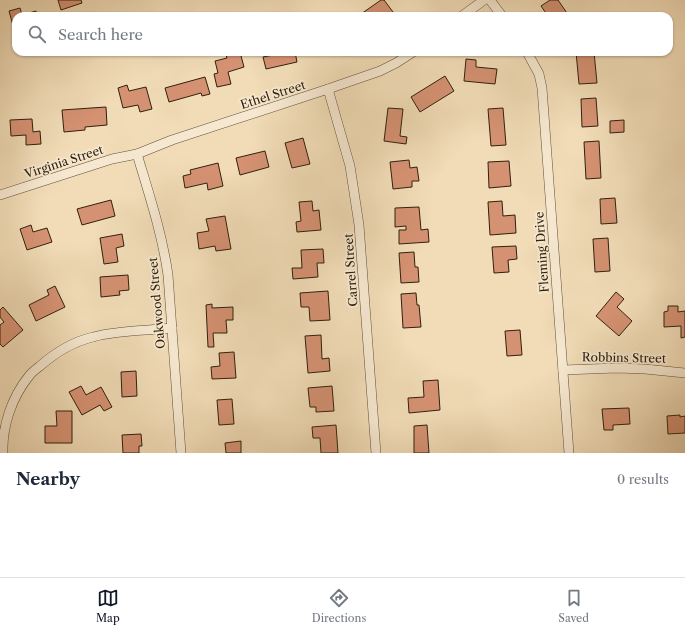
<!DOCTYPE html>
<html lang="en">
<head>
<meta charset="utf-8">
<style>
	:root { --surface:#fff; --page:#f6f6f7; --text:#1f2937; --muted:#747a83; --line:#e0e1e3; --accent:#111827 }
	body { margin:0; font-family:"Libre Caslon Text",serif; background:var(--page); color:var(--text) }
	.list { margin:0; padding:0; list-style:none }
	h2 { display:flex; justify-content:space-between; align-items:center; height:52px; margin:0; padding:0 16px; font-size:17px }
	h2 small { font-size:13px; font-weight:400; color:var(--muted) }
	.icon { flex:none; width:22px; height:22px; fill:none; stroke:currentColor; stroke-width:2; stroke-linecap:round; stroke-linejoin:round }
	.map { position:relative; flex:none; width:685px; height:453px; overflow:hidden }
	.search { position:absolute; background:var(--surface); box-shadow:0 1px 3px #0004; left:12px; right:12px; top:12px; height:44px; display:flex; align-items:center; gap:10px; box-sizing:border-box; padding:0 14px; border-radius:12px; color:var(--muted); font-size:15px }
	.sheet { height:124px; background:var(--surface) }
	nav { display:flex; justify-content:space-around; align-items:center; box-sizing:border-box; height:56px; border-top:1px solid var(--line); background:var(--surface); font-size:11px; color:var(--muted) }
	nav a { display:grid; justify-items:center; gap:2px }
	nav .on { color:var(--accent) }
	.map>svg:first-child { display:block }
	.building { fill:#d59273; stroke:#30200d }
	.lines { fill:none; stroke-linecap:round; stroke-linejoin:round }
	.street-casing { stroke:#604f38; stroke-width:10 }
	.street { stroke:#f6e8d0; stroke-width:9 }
	.labels { text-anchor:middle; stroke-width:3.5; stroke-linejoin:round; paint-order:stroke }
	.street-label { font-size:12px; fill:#30200d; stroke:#f6e8d0 }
</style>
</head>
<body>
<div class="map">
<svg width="685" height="453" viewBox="0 0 685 453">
	<rect width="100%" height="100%" fill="#f1dcb7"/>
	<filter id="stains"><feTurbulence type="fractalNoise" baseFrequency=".005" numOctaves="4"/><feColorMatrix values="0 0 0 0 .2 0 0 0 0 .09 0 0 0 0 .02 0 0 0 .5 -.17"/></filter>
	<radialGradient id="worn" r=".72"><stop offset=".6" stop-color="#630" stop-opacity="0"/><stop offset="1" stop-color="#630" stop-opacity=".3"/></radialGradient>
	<g class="building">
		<polygon points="58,0 81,0 82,3 61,10"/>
		<polygon points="381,0 384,0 396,16 363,16 361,14"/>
		<polygon points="550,0 558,0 569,16 548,16 541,6"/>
		<polygon points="20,8 22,15 36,11 37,16 16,16 16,33 15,33 9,11"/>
		<polygon points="225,52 240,52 244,67 228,72 231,84 217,87 214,74 218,73 215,61 227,58"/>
		<polygon points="272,52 295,52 297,62 266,69 263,57 273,55"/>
		<polygon points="576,52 594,52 597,83 579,84"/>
		<polygon points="466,59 476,60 476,67 497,69 495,84 464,81"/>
		<polygon points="445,76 454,91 420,112 411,97"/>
		<polygon points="205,77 210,94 202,96 201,93 169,102 165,88"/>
		<polygon points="127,85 129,91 146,87 152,109 140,112 138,105 123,108 118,88"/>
		<polygon points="596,98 598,126 582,127 581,99"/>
		<polygon points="106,107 107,125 85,127 85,130 64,132 62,110"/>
		<polygon points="388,108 403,109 400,136 407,137 406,144 384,141"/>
		<polygon points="503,108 506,145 491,146 488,109"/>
		<polygon points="32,119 33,132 40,131 41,144 26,145 26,135 11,136 10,120"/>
		<polygon points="624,120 624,132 610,133 610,121"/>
		<polygon points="303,138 310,164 292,168 285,143"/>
		<polygon points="599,141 601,178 586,179 584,142"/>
		<polygon points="265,151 269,167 240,175 236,158"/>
		<polygon points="409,160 410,168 417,167 419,181 412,181 412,187 393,189 390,162"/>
		<polygon points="509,161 511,186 489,188 488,162"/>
		<polygon points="218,163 223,186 208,190 207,183 185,188 183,176 191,174 190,170"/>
		<polygon points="615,198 617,223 601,224 600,199"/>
		<polygon points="111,200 115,216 82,225 77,209"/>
		<polygon points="312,201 313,211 319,210 321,230 297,232 296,222 301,221 299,202"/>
		<polygon points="502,201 503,216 515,215 516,233 490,235 488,202"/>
		<polygon points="419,207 421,230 428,229 429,242 399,244 399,230 406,230 406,226 395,227 395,208"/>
		<polygon points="225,216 231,249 216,251 215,246 199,249 197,233 209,231 206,219"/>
		<polygon points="31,225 33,232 47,228 52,242 27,250 20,229"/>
		<polygon points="122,234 124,246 116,248 118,262 104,264 100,238"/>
		<polygon points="608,238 610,271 595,272 593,239"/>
		<polygon points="516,246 517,259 508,260 509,272 494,273 492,247"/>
		<polygon points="323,249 324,263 317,263 318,277 293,279 292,268 302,268 301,250"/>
		<polygon points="414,252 415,267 418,267 419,282 401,283 399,253"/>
		<polygon points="128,275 129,290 119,291 120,295 101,297 100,277"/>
		<polygon points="55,286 65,307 36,321 29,305 49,295 47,290"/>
		<polygon points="328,291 330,320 310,321 309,307 301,307 300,293"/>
		<polygon points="616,292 624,299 617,307 632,321 619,336 596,316"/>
		<polygon points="416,293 417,305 419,305 421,327 403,328 401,294"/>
		<polygon points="212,304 212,308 233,307 233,320 226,320 227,333 213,333 214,347 208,347 206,305"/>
		<polygon points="668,306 678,306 678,312 685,311 685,337 681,338 681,326 664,327 664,312 668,311"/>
		<polygon points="3,307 23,330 3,347 0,344 0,325 4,322 0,317 0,310"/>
		<polygon points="520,330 522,355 507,356 505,331"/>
		<polygon points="321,335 322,359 329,358 330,371 308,373 305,336"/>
		<polygon points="234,352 236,378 212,379 211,367 220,366 219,353"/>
		<polygon points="136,371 137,396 122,397 121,372"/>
		<polygon points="438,380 440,410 409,413 408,398 424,397 423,381"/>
		<polygon points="81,386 86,395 101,387 112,407 104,411 100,405 82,415 69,392"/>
		<polygon points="332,386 334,411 316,412 316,407 310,407 308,388"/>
		<polygon points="232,399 234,424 219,425 217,400"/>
		<polygon points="629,408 630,424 613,425 613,430 604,430 602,409"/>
		<polygon points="56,411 72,411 72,443 45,443 45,426 57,426"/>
		<polygon points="680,415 680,417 685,416 685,433 668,434 667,416"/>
		<polygon points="336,425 338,453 321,453 320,438 313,438 312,427"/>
		<polygon points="427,425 429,453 414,453 414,426"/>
		<polygon points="141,434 142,446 139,446 139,453 123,453 122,435"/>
		<polygon points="241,441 241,453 226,453 225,443"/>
	</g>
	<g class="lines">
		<g class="street-casing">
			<g id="street">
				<polyline points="490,0 502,16"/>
				<polyline points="462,16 484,0"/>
				<polyline points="527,52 539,74 542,88 569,453"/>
				<polyline points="328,89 350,166 359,225 376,453"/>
				<path d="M137 154C149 194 162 233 168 275L181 453"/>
				<polyline points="0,195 112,159 137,154 172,140 328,89 380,71 396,63 413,52"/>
				<polyline points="563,370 617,368 645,369 685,373"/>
				<path d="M3 453C2 426 12 397 29 376 32 372 36 369 40 366 56 352 72 342 93 337 118 330 146 331 172 328"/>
			</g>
		</g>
		<use href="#street" class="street"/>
	</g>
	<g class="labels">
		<g class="street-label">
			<text transform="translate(273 95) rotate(-18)" y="4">Ethel Street</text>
			<text transform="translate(64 162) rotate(-18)" y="4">Virginia Street</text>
			<text transform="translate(542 252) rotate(-94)" y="4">Fleming Drive</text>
			<text transform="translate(351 270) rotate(-94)" y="4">Carrel Street</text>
			<text transform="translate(157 303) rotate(-95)" y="4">Oakwood Street</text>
			<text transform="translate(624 358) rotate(1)" y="4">Robbins Street</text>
		</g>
	</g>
	<rect width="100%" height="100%" filter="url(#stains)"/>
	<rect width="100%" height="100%" fill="url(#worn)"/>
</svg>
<div class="search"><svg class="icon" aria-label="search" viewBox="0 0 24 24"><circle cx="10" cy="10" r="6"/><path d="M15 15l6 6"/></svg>Search here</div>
</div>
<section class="sheet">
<h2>Nearby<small>0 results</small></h2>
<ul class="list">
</ul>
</section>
<nav>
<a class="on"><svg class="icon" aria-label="map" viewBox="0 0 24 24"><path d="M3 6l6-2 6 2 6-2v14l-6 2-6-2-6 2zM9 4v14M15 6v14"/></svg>Map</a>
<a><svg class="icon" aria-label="directions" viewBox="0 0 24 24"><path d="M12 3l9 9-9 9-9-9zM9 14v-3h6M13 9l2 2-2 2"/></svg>Directions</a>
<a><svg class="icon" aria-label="saved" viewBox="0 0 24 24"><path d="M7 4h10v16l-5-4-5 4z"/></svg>Saved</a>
</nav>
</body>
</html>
